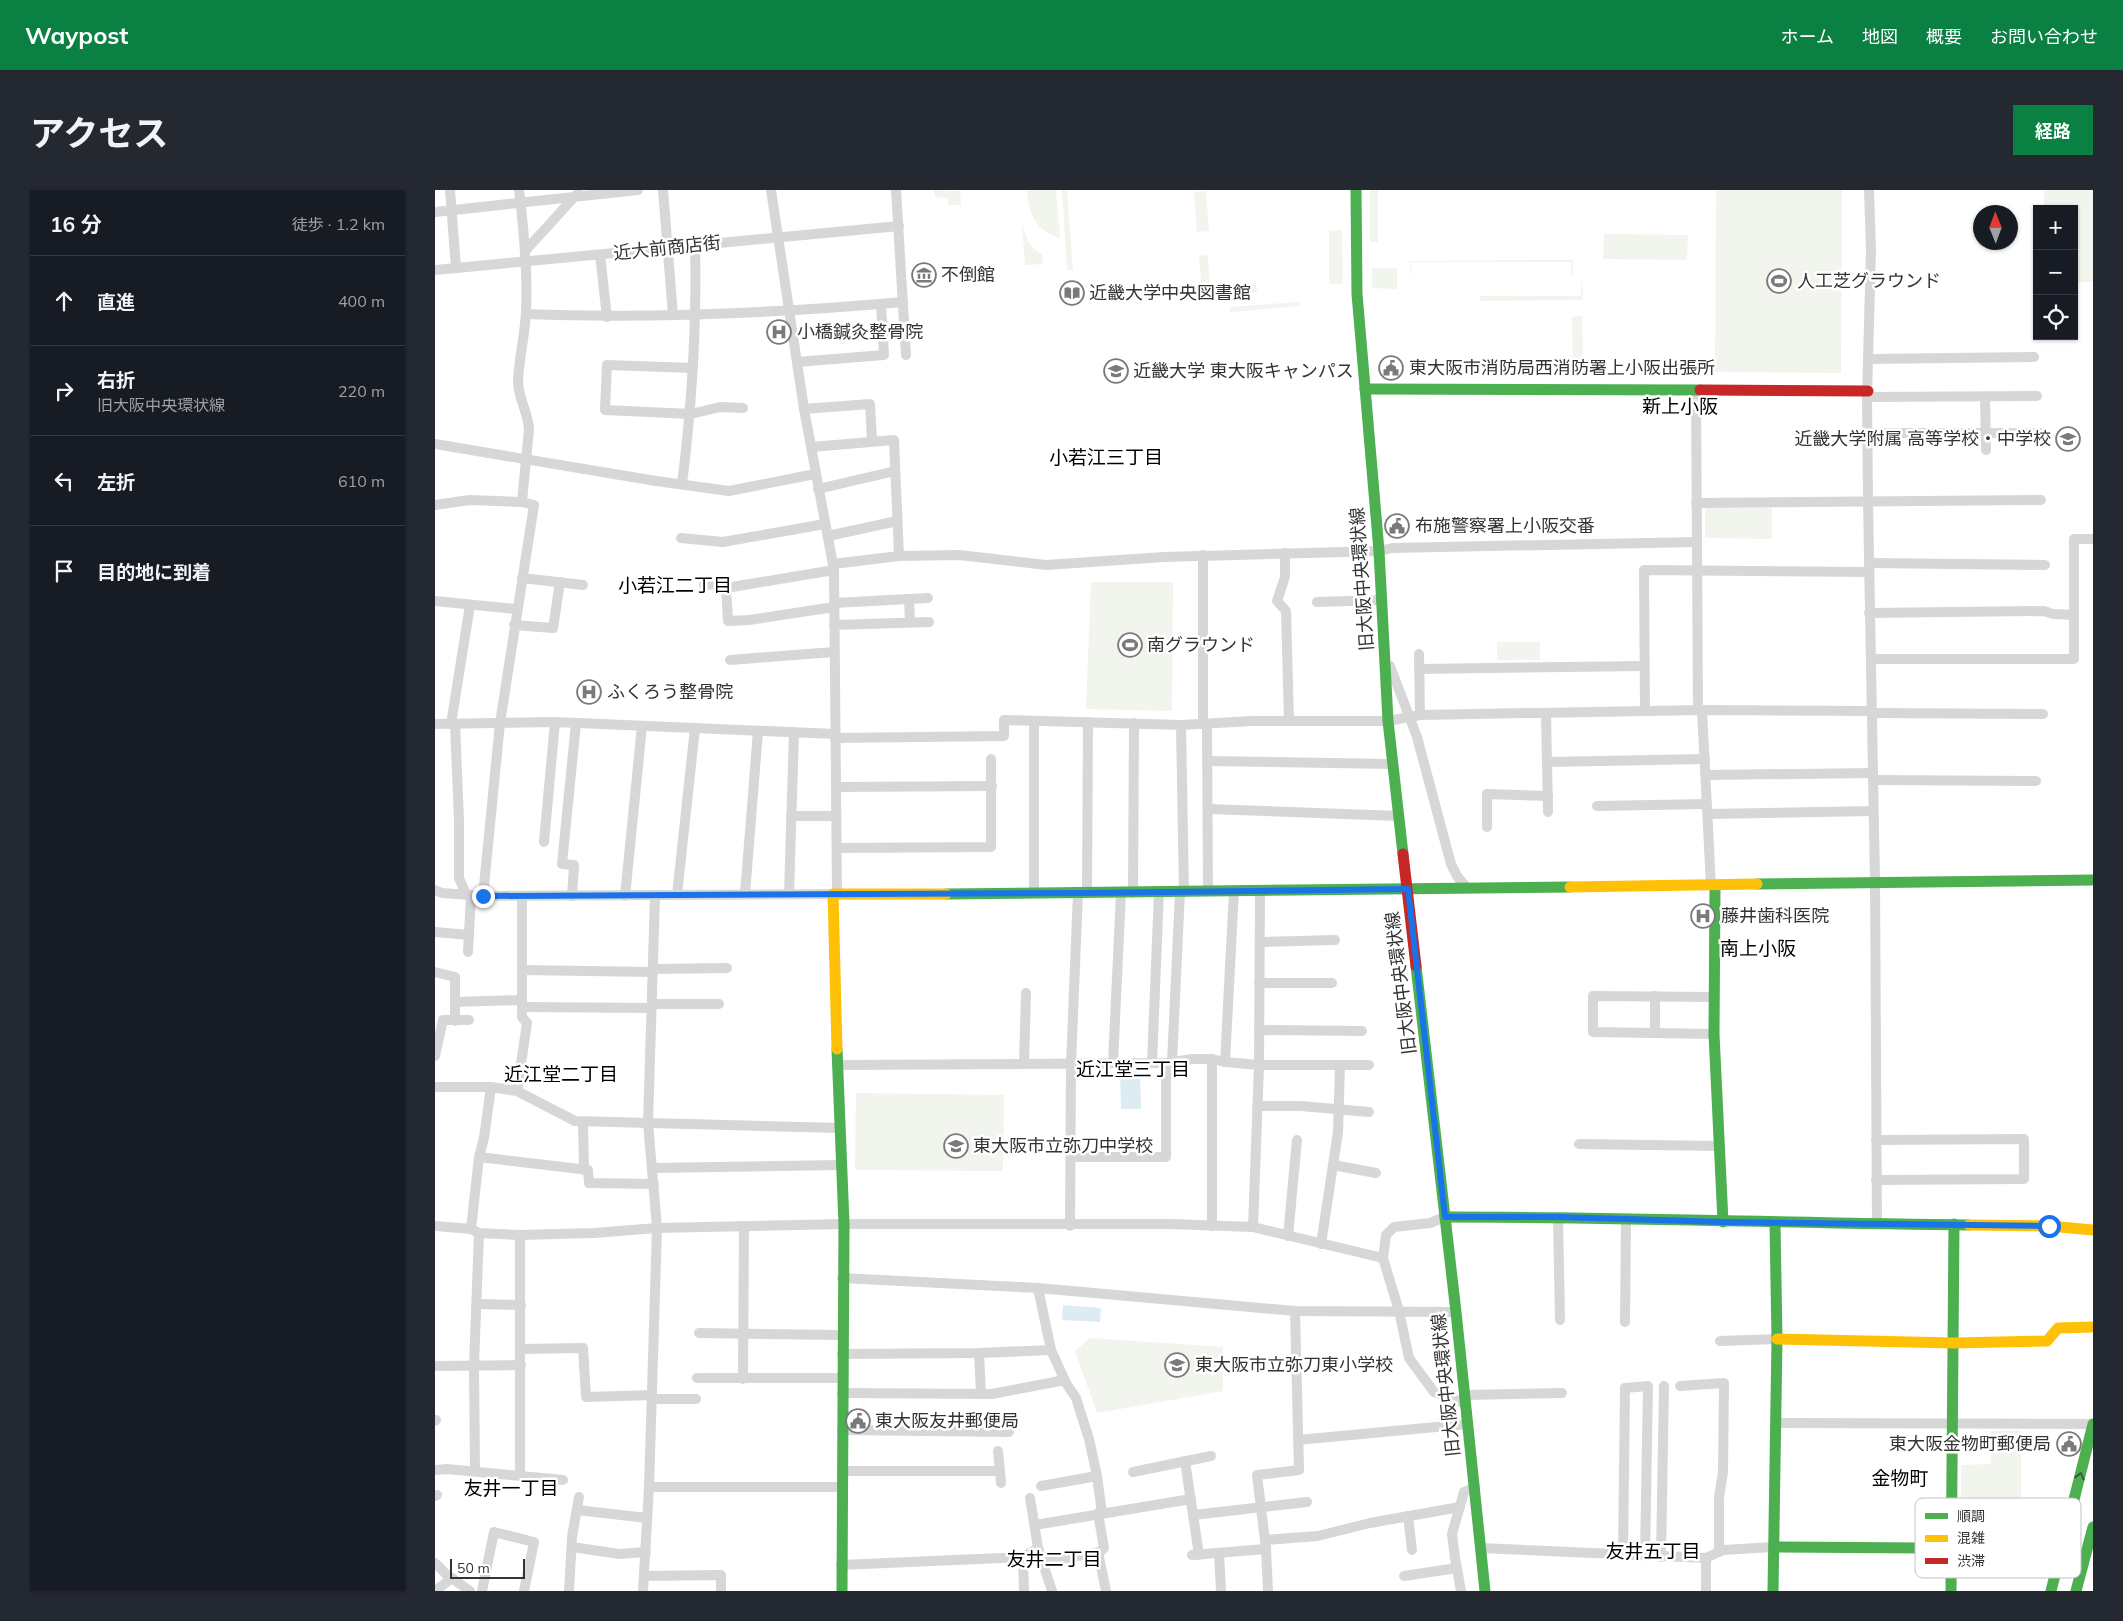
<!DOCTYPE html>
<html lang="ja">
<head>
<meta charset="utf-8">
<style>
	:root { --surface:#171b24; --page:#242831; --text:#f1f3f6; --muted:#9ea1a6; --line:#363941; --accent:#0b8043 }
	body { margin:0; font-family:Mulish,"Noto Sans JP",sans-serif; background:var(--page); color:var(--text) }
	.controls { position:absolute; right:15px; top:15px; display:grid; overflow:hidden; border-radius:0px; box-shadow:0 1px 4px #0004 }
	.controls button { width:45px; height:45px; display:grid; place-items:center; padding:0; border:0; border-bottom:1px solid var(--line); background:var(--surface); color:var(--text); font:25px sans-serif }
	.compass { position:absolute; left:1538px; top:15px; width:45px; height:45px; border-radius:50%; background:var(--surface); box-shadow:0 1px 4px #0004; rotate:359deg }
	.scale { position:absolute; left:15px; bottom:12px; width:75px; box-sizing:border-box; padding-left:5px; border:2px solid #333; border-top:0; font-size:14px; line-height:18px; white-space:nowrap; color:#333; -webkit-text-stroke:4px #fff; paint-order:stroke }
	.stop { position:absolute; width:15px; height:15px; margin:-11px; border:4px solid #1a73e8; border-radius:50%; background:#fff }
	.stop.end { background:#1a73e8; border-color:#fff; box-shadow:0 1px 5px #0008 }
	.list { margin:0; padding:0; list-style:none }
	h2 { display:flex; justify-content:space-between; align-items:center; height:65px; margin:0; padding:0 20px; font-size:21px }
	h2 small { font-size:16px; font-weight:400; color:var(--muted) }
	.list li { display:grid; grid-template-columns:32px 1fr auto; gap:15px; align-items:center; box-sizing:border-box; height:90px; padding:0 20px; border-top:1px solid var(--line) }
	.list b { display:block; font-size:19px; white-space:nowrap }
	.list p { margin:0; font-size:16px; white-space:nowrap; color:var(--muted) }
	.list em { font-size:16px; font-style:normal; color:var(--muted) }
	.icon { flex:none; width:28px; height:28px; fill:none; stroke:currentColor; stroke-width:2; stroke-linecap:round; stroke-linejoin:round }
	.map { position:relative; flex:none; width:1658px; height:1401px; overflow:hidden; border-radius:0px }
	header { display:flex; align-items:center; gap:30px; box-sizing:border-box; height:70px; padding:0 25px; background:var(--accent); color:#fff }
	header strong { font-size:24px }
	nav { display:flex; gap:28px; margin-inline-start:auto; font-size:18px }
	.intro { display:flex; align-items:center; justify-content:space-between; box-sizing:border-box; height:120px; padding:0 30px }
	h1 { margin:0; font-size:35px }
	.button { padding:12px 22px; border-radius:0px; background:var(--accent); color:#fff; font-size:18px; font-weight:700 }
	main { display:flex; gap:30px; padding:0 30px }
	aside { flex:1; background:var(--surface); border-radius:0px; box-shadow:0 1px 4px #0004 }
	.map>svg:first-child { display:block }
	.green { fill:#f1f5ed }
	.water { fill:#ddebf3 }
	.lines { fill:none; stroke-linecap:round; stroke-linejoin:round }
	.street { stroke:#d7d7d7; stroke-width:10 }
	.fast { stroke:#4caf50; stroke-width:11 }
	.slow { stroke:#ffc107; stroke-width:11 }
	.jam { stroke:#c62828; stroke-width:11 }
	.oneway { stroke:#3c5e3d }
	.route { stroke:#1a73e8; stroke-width:6 }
	.labels { text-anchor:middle; stroke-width:5; stroke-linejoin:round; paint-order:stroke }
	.street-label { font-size:18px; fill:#333; stroke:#fff }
	.poi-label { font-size:18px; fill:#333; stroke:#fff; text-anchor:start }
	.neighbourhood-label { font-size:19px; fill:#000; stroke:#fff }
	.key { fill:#fff; stroke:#c2c2c2; stroke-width:1 }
	.key-label { font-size:14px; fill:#333 }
</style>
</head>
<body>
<header>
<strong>Waypost</strong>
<nav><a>ホーム</a><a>地図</a><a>概要</a><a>お問い合わせ</a></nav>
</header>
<div class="intro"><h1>アクセス</h1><a class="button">経路</a></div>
<main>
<aside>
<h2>16 分<small>徒歩 · 1.2 km</small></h2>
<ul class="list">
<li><svg class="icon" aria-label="ahead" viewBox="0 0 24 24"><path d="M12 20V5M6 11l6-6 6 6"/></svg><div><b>直進</b></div><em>400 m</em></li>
<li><svg class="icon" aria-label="right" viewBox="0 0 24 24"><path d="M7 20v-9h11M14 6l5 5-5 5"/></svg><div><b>右折</b><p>旧大阪中央環状線</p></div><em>220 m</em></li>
<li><svg class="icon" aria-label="left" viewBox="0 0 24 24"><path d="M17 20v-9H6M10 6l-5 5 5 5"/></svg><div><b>左折</b></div><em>610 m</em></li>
<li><svg class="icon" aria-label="arrive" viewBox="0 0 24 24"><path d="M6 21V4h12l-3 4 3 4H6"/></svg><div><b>目的地に到着</b></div></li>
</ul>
</aside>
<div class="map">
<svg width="1658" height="1401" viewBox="0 0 1658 1401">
	<rect width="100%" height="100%" fill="#fff"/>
	<g class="green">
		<polygon points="499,0 525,1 526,15 513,15 513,8 500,7"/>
		<path d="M592 0H621L625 48C601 42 593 22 592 0Z"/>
		<polygon points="627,0 632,0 638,80 632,80"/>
		<rect x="935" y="0" width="8" height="52"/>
		<polygon points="1281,0 1407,0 1406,183 1280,182"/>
		<polygon points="1609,0 1658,0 1658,92 1639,92 1639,19 1609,19"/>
		<polygon points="771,1 774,41 762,42 759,2"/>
		<path d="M587 32C590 44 594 59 607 64L608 74 590 75Z"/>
		<polygon points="907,40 908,94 894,94 894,41"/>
		<polygon points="1169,44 1253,45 1252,70 1168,69"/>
		<polygon points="773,65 775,104 767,104 764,66"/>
		<polygon points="1138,70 1138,84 1136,84 1136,72 976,72 975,92 975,71"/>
		<polygon points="937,78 962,78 962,99 937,98"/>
		<polygon points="1147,86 1148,109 1146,110 1045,111 1045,106 1146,106"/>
		<polygon points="821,93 822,102 788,105 788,96"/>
		<polygon points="864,112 865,116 795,122 795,117"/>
		<polygon points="1147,126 1148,171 1160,171 1160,175 1138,175 1137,127"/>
		<polygon points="1270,317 1337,318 1337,349 1270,348"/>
		<polygon points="656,392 738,392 737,521 651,519"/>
		<rect x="1062" y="452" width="43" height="18"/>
		<polygon points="421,903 569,905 568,981 420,980"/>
		<polygon points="655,1148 788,1157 788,1201 662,1223 640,1161"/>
		<polygon points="1586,1240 1586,1350 1529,1350 1526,1347 1526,1275 1556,1274 1555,1241"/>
	</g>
	<g class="water">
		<polygon points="705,881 706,919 686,919 685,882"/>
		<polygon points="628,1115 666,1118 665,1132 627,1130"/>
	</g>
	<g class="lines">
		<g class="street">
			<polyline points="15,0 21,78"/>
			<polyline points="228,0 238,125"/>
			<polyline points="336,0 369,219 399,380 402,703"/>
			<polyline points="461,0 471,165"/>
			<polyline points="1434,0 1436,59 1432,207 1433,311 1440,692 1442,1033"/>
			<polyline points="0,22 203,0"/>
			<polyline points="91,60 143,3"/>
			<polyline points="165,65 172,127"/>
			<polyline points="0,80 464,36"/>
			<path d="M91 124C217 129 343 123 468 112"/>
			<polyline points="1433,169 1599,167"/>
			<polyline points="362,172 449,165 446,114"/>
			<polyline points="258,178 172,175 170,220 256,224 285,217 308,218"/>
			<polyline points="1261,201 1263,520"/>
			<polyline points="1432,207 1602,206"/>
			<polyline points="1550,207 1551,260"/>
			<polyline points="369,219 435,214 437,251"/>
			<polyline points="1433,243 1605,243"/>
			<polyline points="0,254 221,291 294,301 380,284"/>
			<polyline points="377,257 459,250 464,366"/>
			<path d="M247 294C257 214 262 135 260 55"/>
			<polyline points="383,299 460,281"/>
			<polyline points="1261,313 1606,310"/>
			<polyline points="0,315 34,310 87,312"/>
			<polyline points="393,346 462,331"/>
			<polyline points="246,348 288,352 390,334"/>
			<polyline points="850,363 850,387 842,411 851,421 854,531"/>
			<polyline points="1434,373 1610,375"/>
			<polyline points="398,374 464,366 524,365 611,375 729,367 944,361 957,358 1262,352"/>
			<polyline points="87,388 148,395"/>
			<polyline points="269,395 291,394 291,398 399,380"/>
			<polyline points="291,398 293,431 314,430 399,417"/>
			<polyline points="474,409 475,432"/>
			<polyline points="0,411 81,419"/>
			<polyline points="882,412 946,410"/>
			<polyline points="399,413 493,408"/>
			<polyline points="1434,423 1609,421 1618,424 1639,425"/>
			<polyline points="79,435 118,438 125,392"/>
			<polyline points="399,435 494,432"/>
			<polyline points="984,464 985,525"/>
			<polyline points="1436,469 1639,469 1639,349 1658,349"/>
			<polyline points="295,470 399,462"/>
			<polyline points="955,476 982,547 1016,674 1022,686 1032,698"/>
			<polyline points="984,479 1209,476"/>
			<polyline points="1267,520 1276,696"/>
			<polyline points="1210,521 1209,380 1433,382"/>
			<polyline points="1111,523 1113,622"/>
			<polyline points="1437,523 1608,524"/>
			<polyline points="599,531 599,703"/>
			<polyline points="0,534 120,532 400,544"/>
			<polyline points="16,534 35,415"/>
			<polyline points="20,534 24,631 24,688 31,704"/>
			<polyline points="768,534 768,365"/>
			<polyline points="772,534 773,701"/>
			<polyline points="746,535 749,702"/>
			<polyline points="400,548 569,546 569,530 746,535 817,531 953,531 985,525 1267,520 1437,521"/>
			<polyline points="772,571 958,574"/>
			<polyline points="1112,572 1270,569"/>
			<polyline points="1271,585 1438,583"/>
			<polyline points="1438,590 1601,591"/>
			<polyline points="401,597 557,596"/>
			<polyline points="1162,616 1272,614"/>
			<polyline points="773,619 964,626"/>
			<polyline points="1273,624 1438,621"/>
			<polyline points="356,626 401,626"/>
			<polyline points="1052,637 1052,604 1113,606"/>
			<polyline points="109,652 120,532"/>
			<polyline points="402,658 556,657 556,569"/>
			<polyline points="0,700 7,703 48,706 398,704"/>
			<polyline points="652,703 653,532"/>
			<polyline points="698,703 699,533"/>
			<polyline points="310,704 323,541"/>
			<polyline points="354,704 359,542"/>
			<polyline points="242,705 260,538"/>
			<path d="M48 706 65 533 99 315 87 312 94 239C93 222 83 208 83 191 84 168 90 145 91 122 93 81 89 41 84 0"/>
			<polyline points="137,706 139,675 127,674 141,533"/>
			<polyline points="190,706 207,536"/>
			<polyline points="0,742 34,745"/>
			<polyline points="825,752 900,750"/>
			<polyline points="33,762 36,705"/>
			<polyline points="218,779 292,778"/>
			<polyline points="87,780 218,782"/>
			<polyline points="0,782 20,787 20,831"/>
			<polyline points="824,793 897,793"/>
			<polyline points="1278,807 1158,806 1158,842 1279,844"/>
			<polyline points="20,812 87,810"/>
			<polyline points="217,814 284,814"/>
			<polyline points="87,817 217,818"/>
			<polyline points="824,840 927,841"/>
			<polyline points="1220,843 1220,806"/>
			<polyline points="0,866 8,830 34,830"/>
			<polyline points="790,872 799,701"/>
			<polyline points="678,873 686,703"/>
			<polyline points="717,873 724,702"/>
			<polyline points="737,873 745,702"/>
			<polyline points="589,874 591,803"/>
			<polyline points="402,875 731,873 757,869 777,869 790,872 824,875 934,875"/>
			<polyline points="0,897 56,897 82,901 140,931 404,938"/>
			<polyline points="82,901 92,833 87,827 87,706"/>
			<polyline points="822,916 866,916 934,922"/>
			<polyline points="148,932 149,980"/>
			<polyline points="1441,950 1589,949 1589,989 1441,990"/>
			<polyline points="1144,954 1284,956"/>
			<polyline points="44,967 153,980 154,993 219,994"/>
			<polyline points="636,967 731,967 731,873"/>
			<polyline points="898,975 941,983"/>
			<polyline points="218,978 405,975"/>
			<polyline points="1010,1027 995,1033 959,1037 951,1045 948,1068 964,1121 974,1168 999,1202 1031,1214"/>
			<polyline points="1123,1027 1125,1130"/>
			<polyline points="0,1036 36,1039 44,1043 85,1045 159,1043 222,1038 409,1034 736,1034 818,1037 824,875 825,701"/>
			<polyline points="635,1036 636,874 643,703"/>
			<polyline points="777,1036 777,869"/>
			<polyline points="818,1037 948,1068"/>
			<polyline points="36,1039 44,967 49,948 56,897"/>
			<polyline points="853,1046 862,950"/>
			<polyline points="886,1054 903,942 905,875"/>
			<polyline points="407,1088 603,1098 860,1121 1021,1122"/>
			<polyline points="603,1098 616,1160 631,1193 641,1208 654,1249 662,1286 606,1296"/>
			<polyline points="42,1114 86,1115"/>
			<polyline points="1190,1132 1191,1029"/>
			<polyline points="264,1143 407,1145"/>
			<polyline points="1285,1151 1342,1149"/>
			<polyline points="86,1159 148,1158 151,1207 217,1205"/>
			<polyline points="544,1163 546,1204"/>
			<polyline points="407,1164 544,1163 616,1160"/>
			<polyline points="0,1176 86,1175"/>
			<polyline points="262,1188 407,1188"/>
			<polyline points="308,1189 309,1036"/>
			<polyline points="1245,1196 1289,1193 1288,1282 1284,1307 1284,1362"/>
			<polyline points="407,1203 557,1204 630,1190"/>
			<polyline points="1030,1205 1127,1203"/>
			<polyline points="217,1209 261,1209"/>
			<polyline points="0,1231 1,1230"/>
			<polyline points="1341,1233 1658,1234"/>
			<polyline points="407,1240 574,1242"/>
			<polyline points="863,1250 1033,1234"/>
			<polyline points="563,1261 566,1293"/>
			<polyline points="750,1271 764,1365"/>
			<polyline points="0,1280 12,1279 128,1290"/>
			<polyline points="407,1281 565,1281"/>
			<polyline points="40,1282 39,1175 44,1043"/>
			<polyline points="698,1282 776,1266"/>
			<polyline points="85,1286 85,1045"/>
			<polyline points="662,1286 667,1323"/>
			<polyline points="214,1297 407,1297"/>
			<polyline points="0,1306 2,1305"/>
			<polyline points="142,1320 212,1328"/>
			<polyline points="758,1325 872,1312"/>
			<polyline points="973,1326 977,1360"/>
			<polyline points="600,1335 756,1309"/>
			<polyline points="830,1350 883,1346 935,1333 1025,1317"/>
			<polyline points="137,1357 184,1364 211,1362"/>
			<polyline points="603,1358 617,1401"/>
			<polyline points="1045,1358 1271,1368 1288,1360 1339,1357"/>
			<polyline points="831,1359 833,1401"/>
			<polyline points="663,1362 671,1401"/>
			<polyline points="784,1363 786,1401"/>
			<polyline points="757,1365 831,1359 822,1285 864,1280 860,1121"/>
			<polyline points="1188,1365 1190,1198 1213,1196 1210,1366"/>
			<polyline points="1226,1367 1229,1196"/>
			<polyline points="1271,1368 1271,1401"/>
			<polyline points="608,1372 665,1362 669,1358 663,1323"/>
			<polyline points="0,1373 11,1384 35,1401"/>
			<polyline points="406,1375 588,1367"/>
			<polyline points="209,1386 286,1385 286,1401"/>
			<polyline points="969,1386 1022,1378"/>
			<polyline points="0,1401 17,1388"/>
			<polyline points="47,1401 59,1342 99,1352 89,1401"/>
			<polyline points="134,1401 137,1347 144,1307"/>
			<polyline points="208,1401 214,1297 222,1038 213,933 220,706"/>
			<polyline points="589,1401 588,1367 603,1358 595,1308"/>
			<polyline points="1026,1401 1020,1368 1017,1344 1029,1302 1040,1297"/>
		</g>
		<g class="fast">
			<polyline points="921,0 922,104 944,361 953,531 968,664"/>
			<polyline points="930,199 1265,200"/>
			<polyline points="1322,694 1658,690"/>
			<polyline points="1280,696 1279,844 1288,1032"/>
			<polyline points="511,704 1135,697"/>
			<polyline points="981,776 1021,1122 1050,1401"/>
			<polyline points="402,859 409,1034 407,1401"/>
			<path d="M1010 1027C1185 1027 1359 1033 1534 1035"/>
			<polyline points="1339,1357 1627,1359"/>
			<polyline points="1338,1401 1342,1149 1340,1033"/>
			<polyline points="1516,1401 1519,1034"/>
			<polyline points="1616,1401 1658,1234"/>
			<polyline points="1641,1401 1658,1337"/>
		</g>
		<g class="slow">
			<polyline points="1135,697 1322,694"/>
			<polyline points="402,859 398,704 511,704"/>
			<polyline points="1534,1035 1614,1036 1658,1040"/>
			<polyline points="1342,1149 1519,1153 1612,1151 1623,1138 1658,1137"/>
		</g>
		<g class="jam">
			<polyline points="1265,200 1433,201"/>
			<polyline points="968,664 981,776"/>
		</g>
	</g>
	<defs><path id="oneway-chevron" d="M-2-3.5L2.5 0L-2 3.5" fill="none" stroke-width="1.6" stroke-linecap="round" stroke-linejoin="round" transform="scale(1.25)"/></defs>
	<use class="oneway" href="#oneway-chevron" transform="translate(1645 1286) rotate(-76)"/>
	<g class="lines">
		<polyline class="route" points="48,706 652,703 973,699 1010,1027 1123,1027 1288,1032 1614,1036"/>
	</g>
	<defs>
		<g id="museum-ring" transform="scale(1.25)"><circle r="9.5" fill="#fff" stroke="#7a7a7a" stroke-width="1.5"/><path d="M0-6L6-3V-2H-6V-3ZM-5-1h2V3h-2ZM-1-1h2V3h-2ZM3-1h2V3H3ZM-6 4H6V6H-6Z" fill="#7a7a7a"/></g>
		<g id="stadium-ring" transform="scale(1.25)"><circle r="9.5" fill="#fff" stroke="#7a7a7a" stroke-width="1.5"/><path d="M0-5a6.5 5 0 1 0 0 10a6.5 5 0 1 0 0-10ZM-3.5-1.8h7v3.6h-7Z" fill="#7a7a7a"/></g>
		<g id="library-ring" transform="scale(1.25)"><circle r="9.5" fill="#fff" stroke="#7a7a7a" stroke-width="1.5"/><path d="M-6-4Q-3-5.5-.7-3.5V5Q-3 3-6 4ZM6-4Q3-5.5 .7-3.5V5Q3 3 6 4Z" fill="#7a7a7a"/></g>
		<g id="hospital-ring" transform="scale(1.25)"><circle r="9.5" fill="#fff" stroke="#7a7a7a" stroke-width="1.5"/><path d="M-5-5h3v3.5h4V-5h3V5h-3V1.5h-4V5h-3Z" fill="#7a7a7a"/></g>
		<g id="civic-ring" transform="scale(1.25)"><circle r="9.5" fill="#fff" stroke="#7a7a7a" stroke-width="1.5"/><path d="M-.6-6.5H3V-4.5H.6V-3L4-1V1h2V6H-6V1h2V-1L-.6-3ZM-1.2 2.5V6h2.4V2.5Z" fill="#7a7a7a"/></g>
		<g id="university-ring" transform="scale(1.25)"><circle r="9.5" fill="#fff" stroke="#7a7a7a" stroke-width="1.5"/><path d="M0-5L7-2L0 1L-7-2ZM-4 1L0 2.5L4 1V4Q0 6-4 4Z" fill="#7a7a7a"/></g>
		<g id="school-ring" transform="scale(1.25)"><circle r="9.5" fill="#fff" stroke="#7a7a7a" stroke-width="1.5"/><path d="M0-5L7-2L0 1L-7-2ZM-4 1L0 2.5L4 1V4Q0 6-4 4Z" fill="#7a7a7a"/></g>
	</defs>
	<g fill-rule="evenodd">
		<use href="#museum-ring" x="489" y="85"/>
		<use href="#stadium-ring" x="1344" y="91"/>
		<use href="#library-ring" x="637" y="103"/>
		<use href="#hospital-ring" x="344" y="142"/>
		<use href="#civic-ring" x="956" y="178"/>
		<use href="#university-ring" x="681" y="181"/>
		<use href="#school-ring" x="1633" y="249"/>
		<use href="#civic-ring" x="962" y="336"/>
		<use href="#stadium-ring" x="695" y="455"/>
		<use href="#hospital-ring" x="154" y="502"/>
		<use href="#hospital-ring" x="1268" y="726"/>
		<use href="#school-ring" x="521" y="956"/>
		<use href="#school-ring" x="742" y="1175"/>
		<use href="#civic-ring" x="423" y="1231"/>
		<use href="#civic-ring" x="1634" y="1254"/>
	</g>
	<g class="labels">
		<g class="street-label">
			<text transform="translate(232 58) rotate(-6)" y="6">近大前商店街</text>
			<text transform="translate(927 389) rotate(-94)" y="6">旧大阪中央環状線</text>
			<text transform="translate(966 793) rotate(-97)" y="6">旧大阪中央環状線</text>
			<text transform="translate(1011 1195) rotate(-96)" y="6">旧大阪中央環状線</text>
		</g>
		<g class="poi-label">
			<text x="506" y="91">不倒館</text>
			<text x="1362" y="97">人工芝グラウンド</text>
			<text x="654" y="109">近畿大学中央図書館</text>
			<text x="362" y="148">小橋鍼灸整骨院</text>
			<text x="974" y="184">東大阪市消防局西消防署上小阪出張所</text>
			<text x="698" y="187">近畿大学 東大阪キャンパス</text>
			<text x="1616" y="255" text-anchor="end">近畿大学附属 高等学校・中学校</text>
			<text x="980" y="342">布施警察署上小阪交番</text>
			<text x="712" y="461">南グラウンド</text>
			<text x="172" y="508">ふくろう整骨院</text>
			<text x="1286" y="732">藤井歯科医院</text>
			<text x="538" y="962">東大阪市立弥刀中学校</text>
			<text x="760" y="1181">東大阪市立弥刀東小学校</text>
			<text x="440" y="1237">東大阪友井郵便局</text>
			<text x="1616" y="1260" text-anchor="end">東大阪金物町郵便局</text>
		</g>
		<g class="neighbourhood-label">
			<text x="1245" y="223">新上小阪</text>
			<text x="671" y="274">小若江三丁目</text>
			<text x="240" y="402">小若江二丁目</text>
			<text x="1323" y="765">南上小阪</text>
			<text x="698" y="886">近江堂三丁目</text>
			<text x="126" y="891">近江堂二丁目</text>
			<text x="1465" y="1295">金物町</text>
			<text x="76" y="1305">友井一丁目</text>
			<text x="1218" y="1368">友井五丁目</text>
			<text x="619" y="1376">友井二丁目</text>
		</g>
	</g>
	<rect x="1480" y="1308" width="166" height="80" rx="8" class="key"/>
	<rect x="1490" y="1323" width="23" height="6" fill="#4caf50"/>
	<rect x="1490" y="1345" width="23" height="7" fill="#ffc107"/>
	<rect x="1490" y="1368" width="23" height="6" fill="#c62828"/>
	<g class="key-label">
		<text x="1522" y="1331">順調</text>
		<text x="1522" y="1353">混雑</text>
		<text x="1522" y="1376">渋滞</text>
	</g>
</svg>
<div class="controls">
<button>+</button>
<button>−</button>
<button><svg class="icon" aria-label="locate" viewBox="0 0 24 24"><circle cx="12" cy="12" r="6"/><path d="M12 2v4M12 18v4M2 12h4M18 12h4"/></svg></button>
</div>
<svg class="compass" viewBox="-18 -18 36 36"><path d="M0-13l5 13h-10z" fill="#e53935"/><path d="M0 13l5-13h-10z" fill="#9ea1a6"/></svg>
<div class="scale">50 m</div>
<div class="stop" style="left:1614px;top:1036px"></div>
<div class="stop end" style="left:48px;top:706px"></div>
</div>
</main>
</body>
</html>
